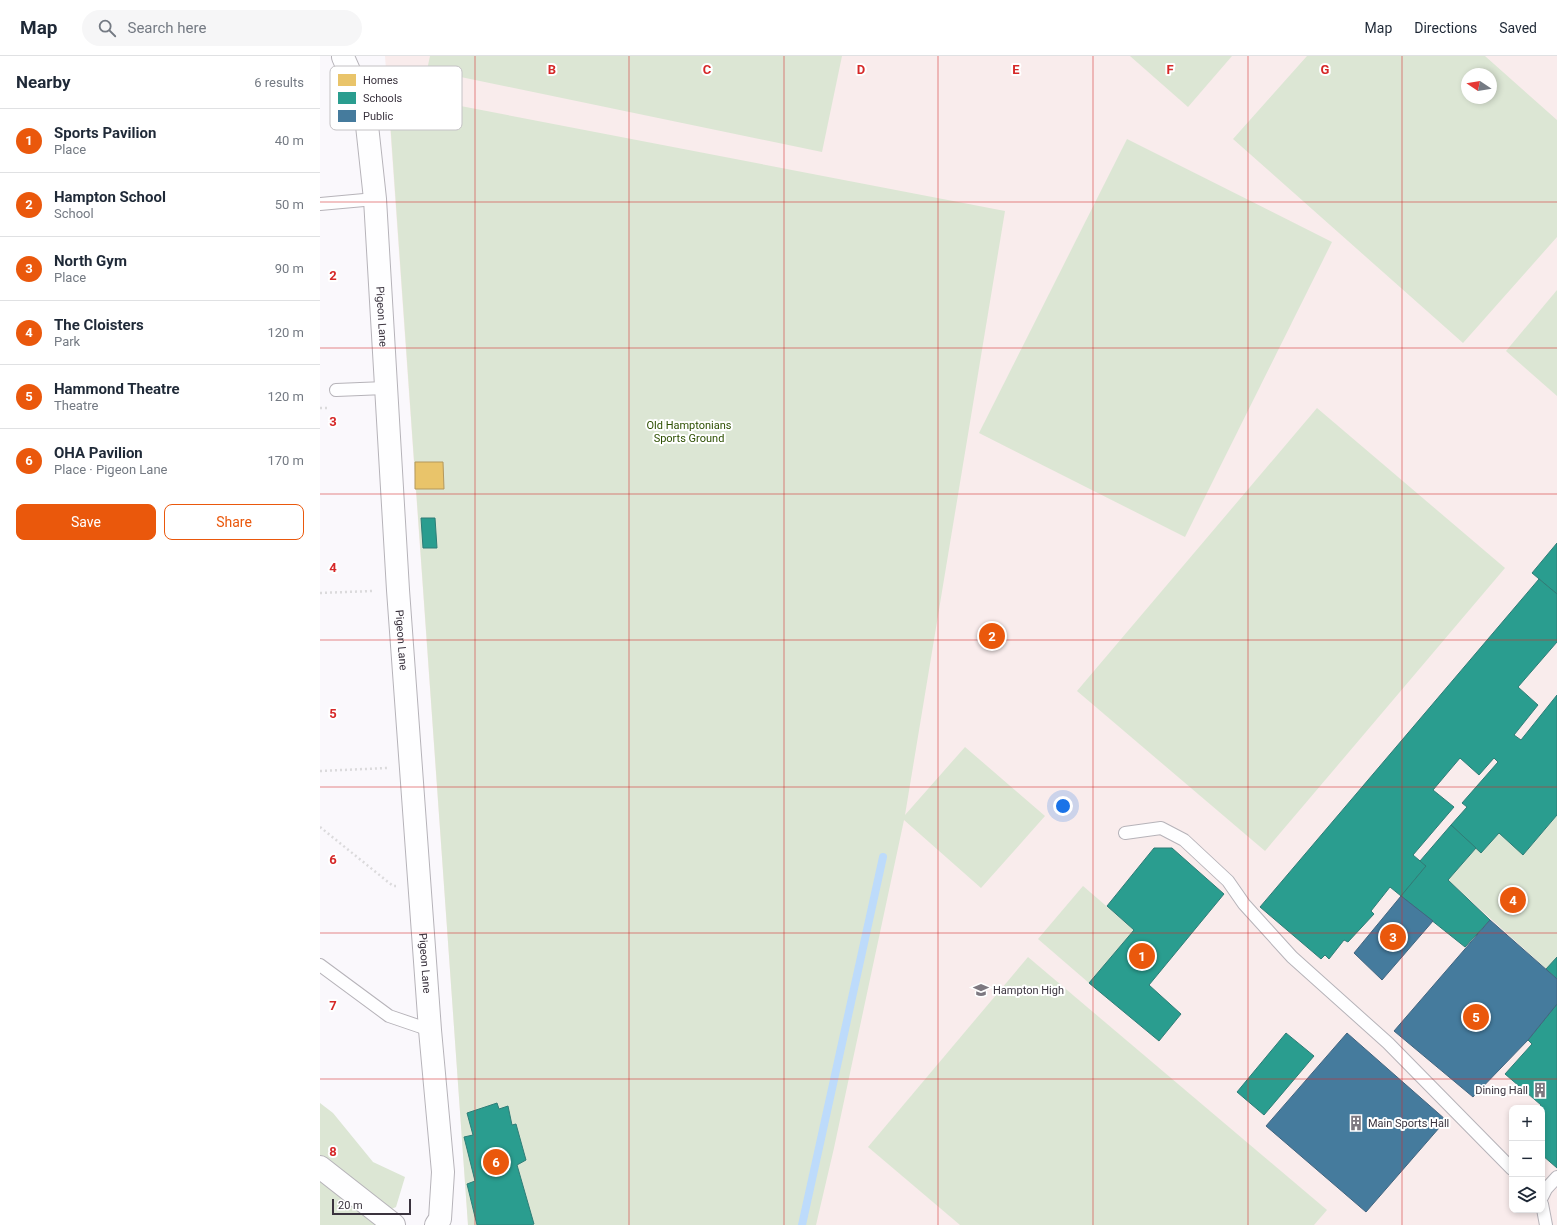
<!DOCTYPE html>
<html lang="en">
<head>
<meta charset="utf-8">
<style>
	:root { --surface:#fff; --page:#f6f6f7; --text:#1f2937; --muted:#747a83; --line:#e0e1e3; --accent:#ea580c }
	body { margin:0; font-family:Roboto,sans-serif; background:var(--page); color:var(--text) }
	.controls { position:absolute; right:12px; bottom:12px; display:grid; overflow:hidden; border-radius:8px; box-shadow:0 2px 6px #0003 }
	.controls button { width:36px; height:36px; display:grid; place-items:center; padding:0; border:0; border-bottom:1px solid var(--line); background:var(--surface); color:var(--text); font:20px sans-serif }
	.compass { position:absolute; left:1141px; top:12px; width:36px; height:36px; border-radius:50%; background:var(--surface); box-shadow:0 2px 6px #0003; rotate:282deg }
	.scale { position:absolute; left:12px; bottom:10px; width:79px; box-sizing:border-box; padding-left:4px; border:2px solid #3a333e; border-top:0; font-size:11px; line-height:14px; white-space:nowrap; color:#3a333e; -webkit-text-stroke:3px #fff; paint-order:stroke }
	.you { position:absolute; left:743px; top:750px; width:14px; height:14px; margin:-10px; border:3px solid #fff; border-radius:50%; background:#1a73e8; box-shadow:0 0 0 6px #1a73e833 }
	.badge { display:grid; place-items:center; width:26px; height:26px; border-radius:50%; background:var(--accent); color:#fff; font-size:13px; font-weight:700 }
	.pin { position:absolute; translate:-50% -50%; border:2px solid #fff; box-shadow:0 1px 4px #0006 }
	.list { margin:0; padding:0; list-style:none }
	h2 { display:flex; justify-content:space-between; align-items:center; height:52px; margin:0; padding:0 16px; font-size:17px }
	h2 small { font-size:13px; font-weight:400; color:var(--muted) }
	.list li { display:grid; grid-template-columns:26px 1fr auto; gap:12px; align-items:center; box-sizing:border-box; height:64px; padding:0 16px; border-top:1px solid var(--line) }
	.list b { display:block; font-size:15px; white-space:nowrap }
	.list p { margin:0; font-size:13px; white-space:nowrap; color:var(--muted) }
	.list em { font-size:13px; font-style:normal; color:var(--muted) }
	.actions { display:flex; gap:8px; padding:12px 16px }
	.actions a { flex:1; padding:9px 0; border:1px solid var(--accent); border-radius:8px; text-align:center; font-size:14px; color:var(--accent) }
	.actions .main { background:var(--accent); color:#fff }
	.icon { flex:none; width:22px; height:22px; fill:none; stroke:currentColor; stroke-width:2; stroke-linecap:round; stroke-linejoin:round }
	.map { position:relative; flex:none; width:1237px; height:1169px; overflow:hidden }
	header { display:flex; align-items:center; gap:24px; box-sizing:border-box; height:56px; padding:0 20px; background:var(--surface); border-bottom:1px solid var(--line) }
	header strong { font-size:19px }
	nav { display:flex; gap:22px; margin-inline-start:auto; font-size:14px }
	.search { width:280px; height:36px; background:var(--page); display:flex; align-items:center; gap:10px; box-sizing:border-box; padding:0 14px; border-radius:22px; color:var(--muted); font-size:15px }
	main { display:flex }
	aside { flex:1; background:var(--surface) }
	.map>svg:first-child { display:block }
	.education { fill:#f9ecec; fill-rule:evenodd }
	.green { fill:#dce6d4; fill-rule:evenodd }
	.homes { fill:#e9c46a; stroke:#b4985d }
	.schools { fill:#2a9d8f; stroke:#2f7d77 }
	.public { fill:#457b9d; stroke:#426580 }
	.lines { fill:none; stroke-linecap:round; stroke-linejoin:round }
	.stream { stroke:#bddbfb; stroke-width:8 }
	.service-casing { stroke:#b6b3b9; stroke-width:14 }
	.minor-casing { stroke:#b6b3b9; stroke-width:24 }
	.path { stroke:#dbdadc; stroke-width:2.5; stroke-dasharray:2 3; stroke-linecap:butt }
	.service { stroke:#fefeff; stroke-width:12 }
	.minor { stroke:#fefeff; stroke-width:22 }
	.grid { fill:none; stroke:#d62828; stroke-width:1; stroke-opacity:0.55 }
	.labels { text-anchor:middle; stroke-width:4; stroke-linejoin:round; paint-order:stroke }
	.street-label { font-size:11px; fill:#3a333e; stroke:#fff }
	.park-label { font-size:11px; fill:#2d4f00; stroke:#fff }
	.poi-label { font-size:11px; fill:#3a333e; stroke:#fff; text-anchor:start }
	.key { fill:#fff; stroke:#c4c2c5; stroke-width:1 }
	.key-label { font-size:11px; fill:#3a333e }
	.grid-label { font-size:13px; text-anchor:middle; font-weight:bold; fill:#d62828; stroke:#fff; stroke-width:4; stroke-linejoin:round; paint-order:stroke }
</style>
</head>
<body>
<header>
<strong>Map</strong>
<div class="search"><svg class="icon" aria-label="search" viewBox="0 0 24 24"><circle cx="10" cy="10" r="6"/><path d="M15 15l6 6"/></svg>Search here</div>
<nav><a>Map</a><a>Directions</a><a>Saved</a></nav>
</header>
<main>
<aside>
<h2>Nearby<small>6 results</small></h2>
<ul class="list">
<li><span class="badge">1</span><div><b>Sports Pavilion</b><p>Place</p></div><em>40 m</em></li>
<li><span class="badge">2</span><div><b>Hampton School</b><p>School</p></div><em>50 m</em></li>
<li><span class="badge">3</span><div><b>North Gym</b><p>Place</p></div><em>90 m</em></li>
<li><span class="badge">4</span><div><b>The Cloisters</b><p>Park</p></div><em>120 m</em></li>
<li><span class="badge">5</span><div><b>Hammond Theatre</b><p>Theatre</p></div><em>120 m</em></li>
<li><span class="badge">6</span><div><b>OHA Pavilion</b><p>Place · Pigeon Lane</p></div><em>170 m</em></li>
</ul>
<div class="actions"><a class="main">Save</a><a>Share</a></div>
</aside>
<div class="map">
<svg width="1237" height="1169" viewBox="0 0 1237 1169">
	<rect width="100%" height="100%" fill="#faf8fc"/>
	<path class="education" d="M65 0H1237V1169H148ZM1147 18H1171V42H1147ZM1192 1052H1222V1154H1192Z"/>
	<g class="green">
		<polygon points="110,0 522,0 502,96 107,14"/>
		<polygon points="810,0 912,0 868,51"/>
		<path d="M987 0H1165L1237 64V181L1143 287 913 83ZM1147 18H1171V42H1147Z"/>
		<polygon points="68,36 685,155 585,759 645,691 725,760 661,832 584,764 514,1092 496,1169 148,1169"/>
		<polygon points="807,83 1012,186 865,481 659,377"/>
		<polygon points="1237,234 1237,340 1186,295"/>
		<polygon points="997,352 1185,512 945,795 757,635"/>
		<polygon points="1237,759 1237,901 1226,913 1128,824 1156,792 1161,797 1179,777 1204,798"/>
		<polygon points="763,830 814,874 769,927 718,883"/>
		<polygon points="708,901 1007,1154 994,1169 640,1169 548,1091"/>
		<polygon points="0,1047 13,1057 53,1106 85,1121 76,1151 60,1158 57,1169 0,1169"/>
	</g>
	<polygon class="homes" points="95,406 123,406 124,433 95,433"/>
	<g class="schools">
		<polygon points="101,462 115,462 117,492 103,492"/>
		<polygon points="1237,487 1237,538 1212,517"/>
		<polygon points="1219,523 1237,538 1237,586 1198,631 1218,649 1194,679 1201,684 1237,639 1237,759 1203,799 1179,777 1161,797 1131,769 1147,751 1142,747 1178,706 1174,702 1159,719 1140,702 1113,734 1134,751 1093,799 1106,810 1081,840 1070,831 1051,855 1054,858 1028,886 1024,884 1009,903 1005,899 1001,903 940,851"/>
		<polygon points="1131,769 1156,792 1128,824 1170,864 1145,891 1081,840 1106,810 1100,805"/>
		<polygon points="834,792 852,792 904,838 829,929 861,958 839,985 769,927 814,874 787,850"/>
		<polygon points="1237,901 1237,923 1226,913"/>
		<polygon points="1237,948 1237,1112 1222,1099 1222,1052 1218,1052 1221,1049 1185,1018 1212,988 1208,984"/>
		<polygon points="966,977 994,1000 944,1059 917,1036"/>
		<polygon points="177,1047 179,1053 188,1050 192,1069 196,1068 206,1104 197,1109 214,1168 212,1169 157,1169 147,1128 155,1125 144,1081 153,1079 147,1057"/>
	</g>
	<g class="public">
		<polygon points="1081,840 1113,865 1062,924 1034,897"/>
		<polygon points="1170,864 1237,923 1237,948 1208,984 1153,1041 1074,975"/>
		<polygon points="1027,977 1126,1064 1046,1156 946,1070"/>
	</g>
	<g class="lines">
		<polyline class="stream" points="482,1169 563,801"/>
		<g class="service-casing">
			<g id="service">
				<polyline points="0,148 55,143"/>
				<polyline points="16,334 65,332"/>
				<polyline points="805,777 841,772 864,784 908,825 924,848 972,901 1068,987 1192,1113"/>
				<polyline points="0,909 69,960 110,974"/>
				<polyline points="1222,1141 1226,1133 1237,1121"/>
				<polyline points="1222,1148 1226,1169"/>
			</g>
		</g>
		<g class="minor-casing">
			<g id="minor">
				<path id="s1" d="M23 1 45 51 55 143 78 534 110 974 123 1116 120 1163 116 1169"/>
				<polyline points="0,1111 74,1169"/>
			</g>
		</g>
		<g class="path">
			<polyline points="0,352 7,352"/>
			<polyline points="0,537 53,535"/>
			<polyline points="0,715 67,712"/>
			<polyline points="0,771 73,830 76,830"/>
		</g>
		<use href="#service" class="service"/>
		<use href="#minor" class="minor"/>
	</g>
	<path class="grid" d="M155 0V1169M309 0V1169M464 0V1169M618 0V1169M773 0V1169M928 0V1169M1082 0V1169M0 146H1237M0 292H1237M0 438H1237M0 584H1237M0 731H1237M0 877H1237M0 1023H1237"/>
	<defs>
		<g id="school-bare" transform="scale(1.2)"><path d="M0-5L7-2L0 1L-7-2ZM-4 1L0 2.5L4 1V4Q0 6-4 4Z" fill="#7d7880" stroke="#fff" stroke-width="2.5" paint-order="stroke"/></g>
		<g id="building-bare" transform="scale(1.2)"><path d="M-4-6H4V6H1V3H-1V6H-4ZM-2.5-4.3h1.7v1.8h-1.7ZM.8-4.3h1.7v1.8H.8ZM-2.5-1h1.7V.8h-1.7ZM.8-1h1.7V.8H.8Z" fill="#7d7880" stroke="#fff" stroke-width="2.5" paint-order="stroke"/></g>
	</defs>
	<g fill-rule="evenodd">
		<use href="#school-bare" x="661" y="934"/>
		<use href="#building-bare" x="1220" y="1034"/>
		<use href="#building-bare" x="1036" y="1067"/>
	</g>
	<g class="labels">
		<g class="street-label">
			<text dy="4" stroke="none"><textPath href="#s1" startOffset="265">Pigeon Lane</textPath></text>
			<text dy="4" stroke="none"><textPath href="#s1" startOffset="589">Pigeon Lane</textPath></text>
			<text dy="4" stroke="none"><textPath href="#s1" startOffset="913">Pigeon Lane</textPath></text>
		</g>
		<g class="park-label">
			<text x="369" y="373">Old Hamptonians<tspan x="369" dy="13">Sports Ground</tspan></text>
		</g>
		<g class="poi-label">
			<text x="673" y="938">Hampton High</text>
			<text x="1208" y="1038" text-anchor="end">Dining Hall</text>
			<text x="1048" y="1071">Main Sports Hall</text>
		</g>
	</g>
	<rect x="10" y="10" width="132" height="64" rx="6" class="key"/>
	<rect x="18" y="18" width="18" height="12" fill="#e9c46a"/>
	<rect x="18" y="36" width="18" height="12" fill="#2a9d8f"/>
	<rect x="18" y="54" width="18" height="12" fill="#457b9d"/>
	<g class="key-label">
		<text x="43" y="28">Homes</text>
		<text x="43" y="46">Schools</text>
		<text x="43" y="64">Public</text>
	</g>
	<g class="grid-label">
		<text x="232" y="18">B</text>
		<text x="387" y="18">C</text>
		<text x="541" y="18">D</text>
		<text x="696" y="18">E</text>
		<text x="850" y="18">F</text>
		<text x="1005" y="18">G</text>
		<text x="13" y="224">2</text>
		<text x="13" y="370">3</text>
		<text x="13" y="516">4</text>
		<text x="13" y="662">5</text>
		<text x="13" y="808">6</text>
		<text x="13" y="954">7</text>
		<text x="13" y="1100">8</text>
	</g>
</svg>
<div class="controls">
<button>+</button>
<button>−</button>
<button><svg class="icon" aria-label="layers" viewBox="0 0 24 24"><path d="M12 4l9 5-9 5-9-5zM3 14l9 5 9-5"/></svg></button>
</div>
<svg class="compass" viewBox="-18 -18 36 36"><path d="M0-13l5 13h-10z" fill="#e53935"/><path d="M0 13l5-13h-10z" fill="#747a83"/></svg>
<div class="scale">20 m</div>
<div class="you"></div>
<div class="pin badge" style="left:822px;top:900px">1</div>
<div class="pin badge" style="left:672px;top:580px">2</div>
<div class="pin badge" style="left:1073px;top:881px">3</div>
<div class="pin badge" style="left:1193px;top:844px">4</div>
<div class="pin badge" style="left:1156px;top:961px">5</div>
<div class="pin badge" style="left:176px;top:1106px">6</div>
</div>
</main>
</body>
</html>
